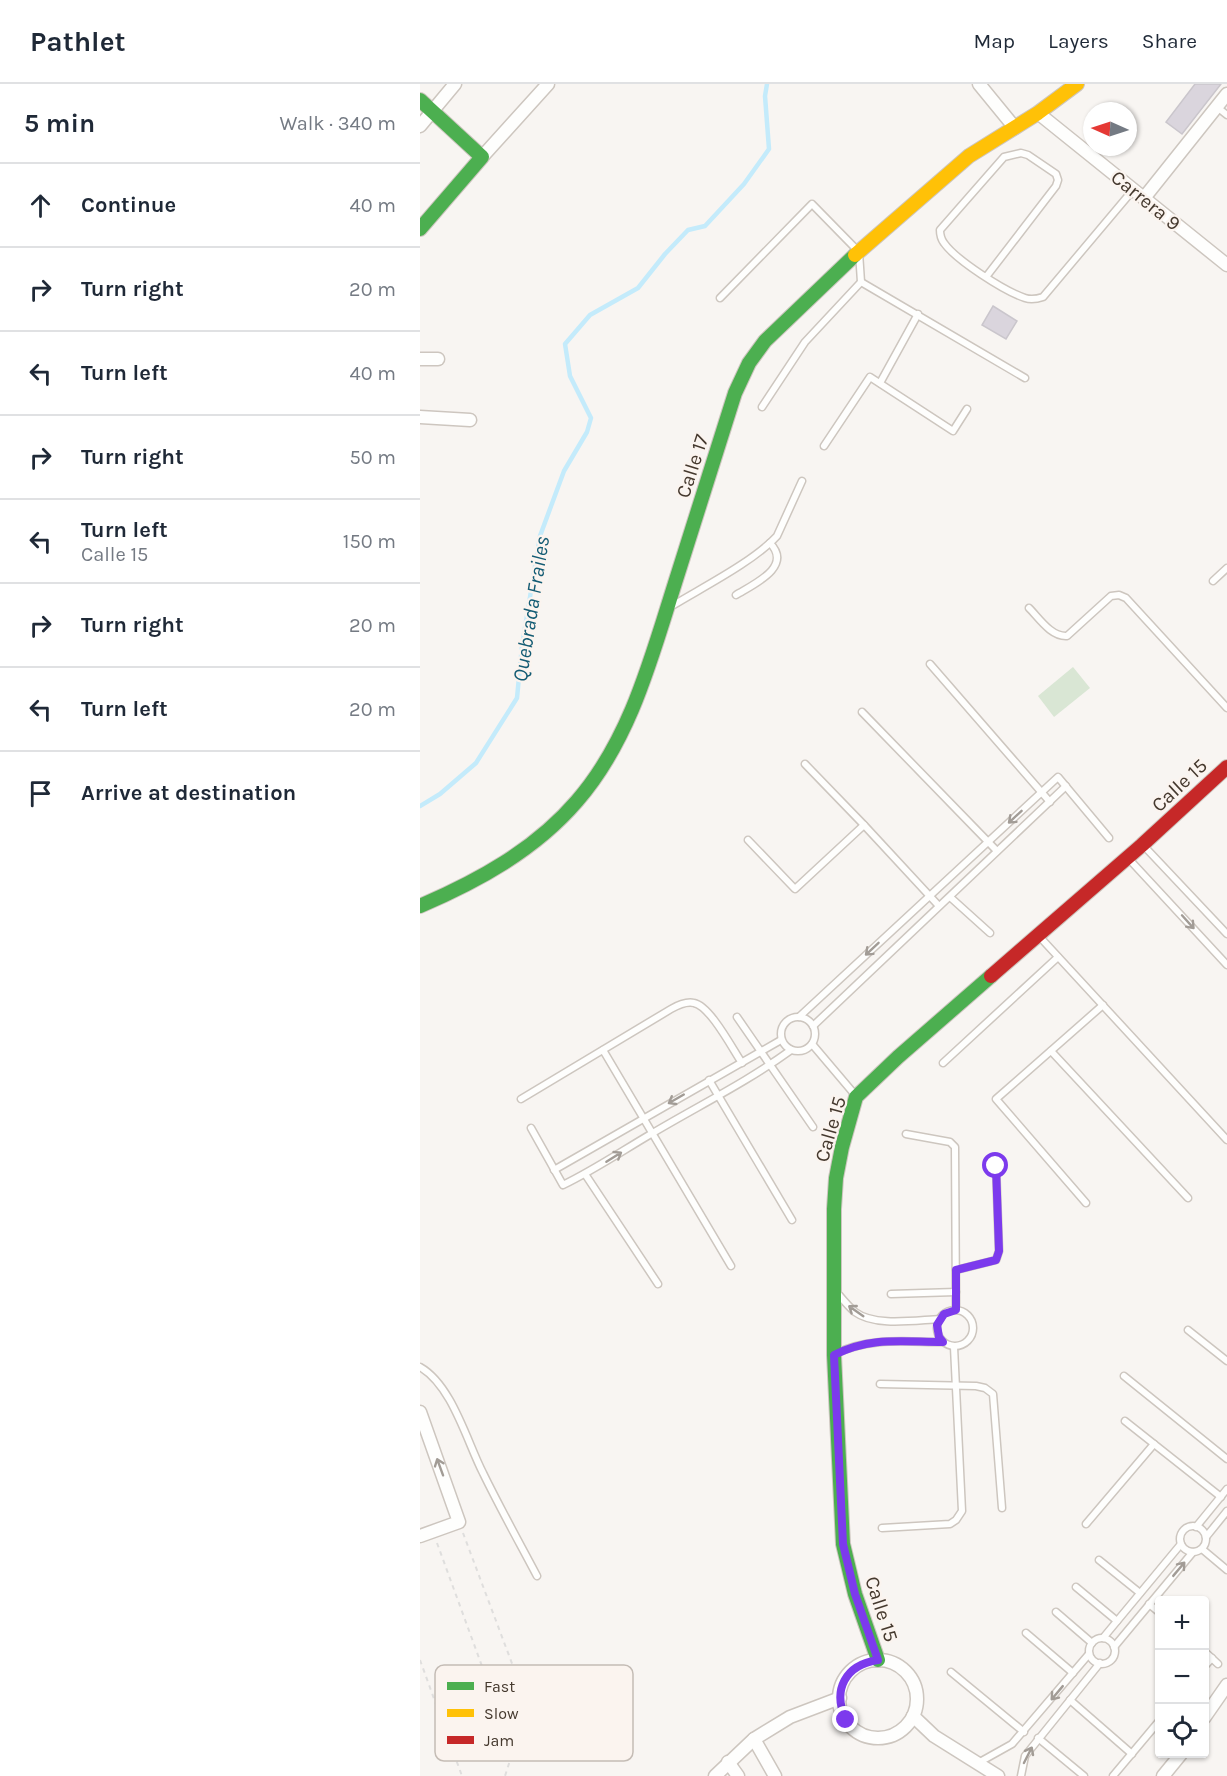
<!DOCTYPE html>
<html lang="en">
<head>
<meta charset="utf-8">
<style>
	:root { --surface:#fff; --page:#f2f2f3; --text:#1f2937; --muted:#747a83; --line:#e0e1e3 }
	body { margin:0; font-family:Karla,sans-serif; background:var(--page); color:var(--text) }
	.controls { position:absolute; right:18px; bottom:18px; display:grid; overflow:hidden; border-radius:6px; box-shadow:0 2px 4px #0004 }
	.controls button { width:54px; height:54px; display:grid; place-items:center; padding:0; border:0; border-bottom:2px solid var(--line); background:var(--surface); color:var(--text); font:30px sans-serif }
	.compass { position:absolute; left:663px; top:18px; width:54px; height:54px; border-radius:50%; background:var(--surface); box-shadow:0 2px 4px #0004; rotate:273deg }
	.stop { position:absolute; width:18px; height:18px; margin:-14px; border:4px solid #7c3aed; border-radius:50%; background:#fff }
	.stop.end { background:#7c3aed; border-color:#fff; box-shadow:0 2px 6px #0008 }
	.list { margin:0; padding:0; list-style:none }
	h2 { display:flex; justify-content:space-between; align-items:center; height:78px; margin:0; padding:0 24px; font-size:26px }
	h2 small { font-size:20px; font-weight:400; color:var(--muted) }
	.list li { display:grid; grid-template-columns:39px 1fr auto; gap:18px; align-items:center; box-sizing:border-box; height:84px; padding:0 24px; border-top:2px solid var(--line) }
	.list b { display:block; font-size:22px; white-space:nowrap }
	.list p { margin:0; font-size:20px; white-space:nowrap; color:var(--muted) }
	.list em { font-size:20px; font-style:normal; color:var(--muted) }
	.icon { flex:none; width:33px; height:33px; fill:none; stroke:currentColor; stroke-width:2; stroke-linecap:round; stroke-linejoin:round }
	.map { position:relative; flex:none; width:807px; height:1692px; overflow:hidden }
	header { display:flex; align-items:center; gap:36px; box-sizing:border-box; height:84px; padding:0 30px; background:var(--surface); border-bottom:2px solid var(--line) }
	header strong { font-size:28px }
	nav { display:flex; gap:33px; margin-inline-start:auto; font-size:21px }
	main { display:flex }
	aside { flex:1; background:var(--surface) }
	.map>svg:first-child { display:block }
	.green { fill:#d9e6d4 }
	.lines { fill:none; stroke-linecap:round; stroke-linejoin:round }
	.stream { stroke:#c4ebfb; stroke-width:4.5 }
	.building { fill:#dad5dd; stroke:#cac6cc; stroke-width:1.5 }
	.lane-casing { stroke:#cdc6bf; stroke-width:9 }
	.street-casing { stroke:#cdc6bf; stroke-width:15 }
	.fast-casing { stroke:#cdc6bf; stroke-width:16 }
	.slow-casing { stroke:#cdc6bf; stroke-width:16 }
	.jam-casing { stroke:#cdc6bf; stroke-width:16 }
	.path { stroke:#dfdedd; stroke-width:2; stroke-dasharray:4.5 4.5; stroke-linecap:butt }
	.lane { stroke:#fefefd; stroke-width:6 }
	.street { stroke:#fefefd; stroke-width:12 }
	.fast { stroke:#4caf50; stroke-width:14 }
	.slow { stroke:#ffc107; stroke-width:14 }
	.jam { stroke:#c62828; stroke-width:14 }
	.oneway { stroke:#a29c96 }
	.route { stroke:#7c3aed; stroke-width:8 }
	.labels { text-anchor:middle; stroke-width:4.5; stroke-linejoin:round; paint-order:stroke }
	.street-label { font-size:20px; fill:#45392e; stroke:#fbf4ef }
	.water-label { font-size:21px; font-style:italic; fill:#145c74; stroke:#fbf4ef }
	.key { fill:#fbf4ef; stroke:#c4bcb5; stroke-width:1.5 }
	.key-label { font-size:16px; fill:#45392e }
</style>
</head>
<body>
<header>
<strong>Pathlet</strong>
<nav><a>Map</a><a>Layers</a><a>Share</a></nav>
</header>
<main>
<aside>
<h2>5 min<small>Walk · 340 m</small></h2>
<ul class="list">
<li><svg class="icon" aria-label="ahead" viewBox="0 0 24 24"><path d="M12 20V5M6 11l6-6 6 6"/></svg><div><b>Continue</b></div><em>40 m</em></li>
<li><svg class="icon" aria-label="right" viewBox="0 0 24 24"><path d="M7 20v-9h11M14 6l5 5-5 5"/></svg><div><b>Turn right</b></div><em>20 m</em></li>
<li><svg class="icon" aria-label="left" viewBox="0 0 24 24"><path d="M17 20v-9H6M10 6l-5 5 5 5"/></svg><div><b>Turn left</b></div><em>40 m</em></li>
<li><svg class="icon" aria-label="right" viewBox="0 0 24 24"><path d="M7 20v-9h11M14 6l5 5-5 5"/></svg><div><b>Turn right</b></div><em>50 m</em></li>
<li><svg class="icon" aria-label="left" viewBox="0 0 24 24"><path d="M17 20v-9H6M10 6l-5 5 5 5"/></svg><div><b>Turn left</b><p>Calle 15</p></div><em>150 m</em></li>
<li><svg class="icon" aria-label="right" viewBox="0 0 24 24"><path d="M7 20v-9h11M14 6l5 5-5 5"/></svg><div><b>Turn right</b></div><em>20 m</em></li>
<li><svg class="icon" aria-label="left" viewBox="0 0 24 24"><path d="M17 20v-9H6M10 6l-5 5 5 5"/></svg><div><b>Turn left</b></div><em>20 m</em></li>
<li><svg class="icon" aria-label="arrive" viewBox="0 0 24 24"><path d="M6 21V4h12l-3 4 3 4H6"/></svg><div><b>Arrive at destination</b></div></li>
</ul>
</aside>
<div class="map">
<svg width="807" height="1692" viewBox="0 0 807 1692">
	<rect width="100%" height="100%" fill="#f8f5f2"/>
	<polygon class="green" points="653,583 670,604 634,633 618,612"/>
	<g class="lines">
		<polyline class="stream" points="0,722 20,710 56,679 97,614 102,562 120,452 144,387 167,348 171,334 150,292 145,260 170,231 218,204 245,170 268,146 285,142 324,100 349,65 345,12 347,0"/>
	</g>
	<g class="building">
		<polygon points="775,0 801,0 762,50 746,38"/>
		<polygon points="573,222 597,237 586,255 562,241"/>
	</g>
	<g class="lines">
		<g class="lane-casing">
			<g id="lane">
				<polyline points="797,23 807,31"/>
				<path d="M566 193 636 102 638 96 636 90 608 71 601 69 584 73 520 146C520 151 521 155 524 159 536 176 584 207 605 214 611 216 617 215 623 213L713 106"/>
				<polyline points="441,198 605,294"/>
				<polyline points="300,214 392,120 439,168 441,198 385,258 342,323"/>
				<polyline points="460,299 498,230"/>
				<polyline points="404,362 450,293 533,347 547,325"/>
				<polyline points="793,497 807,484"/>
				<path d="M316 511C334 500 373 483 350 459"/>
				<path d="M252 522C283 503 333 478 357 452L382 397"/>
				<path d="M609 524C619 534 631 553 647 552L691 512 699 511 706 514 807 624"/>
				<polyline points="510,580 630,718"/>
				<polyline points="442,628 577,767"/>
				<polyline points="385,680 444,741 519,822"/>
				<polyline points="328,756 375,805 444,741"/>
				<polyline points="723,761 807,850"/>
				<polyline points="708,774 807,881"/>
				<polyline points="530,813 570,849"/>
				<polyline points="618,851 807,1056"/>
				<circle cx="378" cy="950" r="17"/>
				<polyline points="317,933 393,1043"/>
				<polyline points="379,933 638,693 689,754"/>
				<polyline points="393,942 646,702"/>
				<polyline points="392,960 436,1012"/>
				<polyline points="183,966 311,1182"/>
				<polyline points="631,967 768,1114"/>
				<polyline points="523,979 638,873"/>
				<polyline points="289,996 372,1136"/>
				<path d="M101 1015 251 925C258 921 266 917 274 919 290 922 312 964 322 979"/>
				<path d="M111 1044 143 1101C174 1086 202 1067 231 1050 278 1022 327 998 371 966"/>
				<polyline points="486,1050 530,1058 535,1063 536,1226"/>
				<polyline points="134,1086 361,956"/>
				<polyline points="165,1090 238,1200"/>
				<polyline points="666,1119 576,1015 683,921"/>
				<polyline points="536,1186 576,1176 579,1167 576,1082"/>
				<polyline points="471,1210 536,1208"/>
				<path d="M419 1211C424 1217 429 1223 435 1228 455 1243 496 1236 520 1235"/>
				<circle cx="535" cy="1244" r="18"/>
				<polyline points="768,1246 807,1277"/>
				<path d="M417 1269C450 1253 487 1258 523 1258"/>
				<path d="M0 1283C32 1301 47 1358 63 1389 80 1424 99 1458 117 1492"/>
				<polyline points="704,1292 807,1375"/>
				<polyline points="460,1300 556,1302 565,1304 573,1310 582,1424"/>
				<polyline points="705,1337 801,1413"/>
				<polyline points="666,1440 734,1360"/>
				<circle cx="773" cy="1455" r="13"/>
				<polyline points="776,1443 807,1405"/>
				<polyline points="462,1444 530,1440 536,1436 542,1427 534,1263"/>
				<polyline points="786,1453 807,1427"/>
				<polyline points="782,1465 807,1486"/>
				<polyline points="679,1476 720,1509"/>
				<polyline points="656,1503 697,1537"/>
				<polyline points="729,1520 740,1529"/>
				<polyline points="636,1528 672,1559"/>
				<polyline points="606,1549 653,1589"/>
				<polyline points="683,1554 761,1460"/>
				<circle cx="682" cy="1567" r="13"/>
				<polyline points="694,1563 773,1468"/>
				<polyline points="784,1567 798,1580"/>
				<polyline points="784,1583 792,1574"/>
				<polyline points="531,1588 604,1648"/>
				<polyline points="650,1616 712,1670"/>
				<polyline points="618,1654 664,1692"/>
				<polyline points="558,1679 592,1660 669,1570"/>
				<polyline points="601,1692 605,1672 680,1579"/>
				<polyline points="693,1692 740,1636"/>
			</g>
		</g>
		<g class="street-casing">
			<g id="street">
				<polyline points="559,0 595,44"/>
				<polyline points="618,29 807,181"/>
				<polyline points="0,42 35,0"/>
				<polyline points="62,73 128,0"/>
				<polyline points="724,114 807,10"/>
				<polyline points="0,275 18,275"/>
				<polyline points="0,333 50,336"/>
				<polyline points="0,1328 39,1438 0,1452"/>
				<circle cx="458" cy="1615" r="39"/>
				<polyline points="493,1632 514,1652 578,1692"/>
				<polyline points="784,1634 807,1601"/>
				<polyline points="334,1655 355,1692"/>
				<polyline points="308,1678 318,1692"/>
				<polyline points="295,1692 334,1655 370,1633 420,1614"/>
				<polyline points="743,1692 761,1670"/>
			</g>
		</g>
		<g class="fast-casing">
			<g id="fast">
				<polyline points="0,16 62,73 0,145"/>
				<path d="M0 822C58 797 115 766 157 717 210 656 231 575 255 499 275 436 295 372 315 309L329 279 345 257 435 171"/>
				<polyline points="458,1576 435,1510 423,1460 414,1271 414,1125 416,1094 422,1063 436,1013 478,973 571,892"/>
			</g>
		</g>
		<g class="slow-casing">
			<polyline id="slow" points="435,171 549,72 618,29 657,0"/>
		</g>
		<g class="jam-casing">
			<polyline id="jam" points="571,892 722,761 807,683"/>
		</g>
		<g class="path">
			<polyline points="43,1449 120,1654 93,1667"/>
			<polyline points="17,1459 93,1667 85,1692"/>
			<polyline points="0,1576 42,1692"/>
		</g>
		<use href="#lane" class="lane"/>
		<use href="#street" class="street"/>
		<use href="#fast" class="fast"/>
		<use href="#slow" class="slow"/>
		<use href="#jam" class="jam"/>
	</g>
	<defs><path id="oneway-shaft" d="M-6 0H5M1.5-3L5.5 0L1.5 3" fill="none" stroke-width="1.6" stroke-linecap="round" stroke-linejoin="round" transform="scale(1.5)"/></defs>
	<g class="oneway">
		<use href="#oneway-shaft" transform="translate(595 733) rotate(137)"/>
		<use href="#oneway-shaft" transform="translate(768 838) rotate(48)"/>
		<use href="#oneway-shaft" transform="translate(452 865) rotate(137)"/>
		<use href="#oneway-shaft" transform="translate(256 1015) rotate(150)"/>
		<use href="#oneway-shaft" transform="translate(194 1073) rotate(-32)"/>
		<use href="#oneway-shaft" transform="translate(436 1227) rotate(-145)"/>
		<use href="#oneway-shaft" transform="translate(20 1383) rotate(-110)"/>
		<use href="#oneway-shaft" transform="translate(759 1485) rotate(-50)"/>
		<use href="#oneway-shaft" transform="translate(637 1609) rotate(130)"/>
		<use href="#oneway-shaft" transform="translate(608 1671) rotate(-63)"/>
	</g>
	<g class="lines">
		<path class="route" d="M426 1636C412 1606 425 1581 458 1576L435 1510 423 1460 414 1271C452 1252 482 1258 523 1258L519 1253 517 1241 524 1230 536 1226V1186L576 1176 579 1167 576 1082"/>
	</g>
	<g class="labels">
		<g class="street-label">
			<text transform="translate(726 116) rotate(39)" y="7">Carrera 9</text>
			<text transform="translate(272 382) rotate(-72)" y="7">Calle 17</text>
			<text transform="translate(759 701) rotate(-43)" y="7">Calle 15</text>
			<text transform="translate(410 1045) rotate(-74)" y="7">Calle 15</text>
			<text transform="translate(462 1525) rotate(72)" y="7">Calle 15</text>
		</g>
		<g class="water-label">
			<text transform="translate(111 525) rotate(-81)" y="7">Quebrada Frailes</text>
		</g>
	</g>
	<rect x="15" y="1581" width="198" height="96" rx="9" class="key"/>
	<rect x="27" y="1598" width="27" height="8" fill="#4caf50"/>
	<rect x="27" y="1625" width="27" height="8" fill="#ffc107"/>
	<rect x="27" y="1652" width="27" height="8" fill="#c62828"/>
	<g class="key-label">
		<text x="64" y="1608">Fast</text>
		<text x="64" y="1635">Slow</text>
		<text x="64" y="1662">Jam</text>
	</g>
</svg>
<div class="controls">
<button>+</button>
<button>−</button>
<button><svg class="icon" aria-label="locate" viewBox="0 0 24 24"><circle cx="12" cy="12" r="6"/><path d="M12 2v4M12 18v4M2 12h4M18 12h4"/></svg></button>
</div>
<svg class="compass" viewBox="-18 -18 36 36"><path d="M0-13l5 13h-10z" fill="#e53935"/><path d="M0 13l5-13h-10z" fill="#747a83"/></svg>
<div class="stop" style="left:576px;top:1082px"></div>
<div class="stop end" style="left:426px;top:1636px"></div>
</div>
</main>
</body>
</html>
